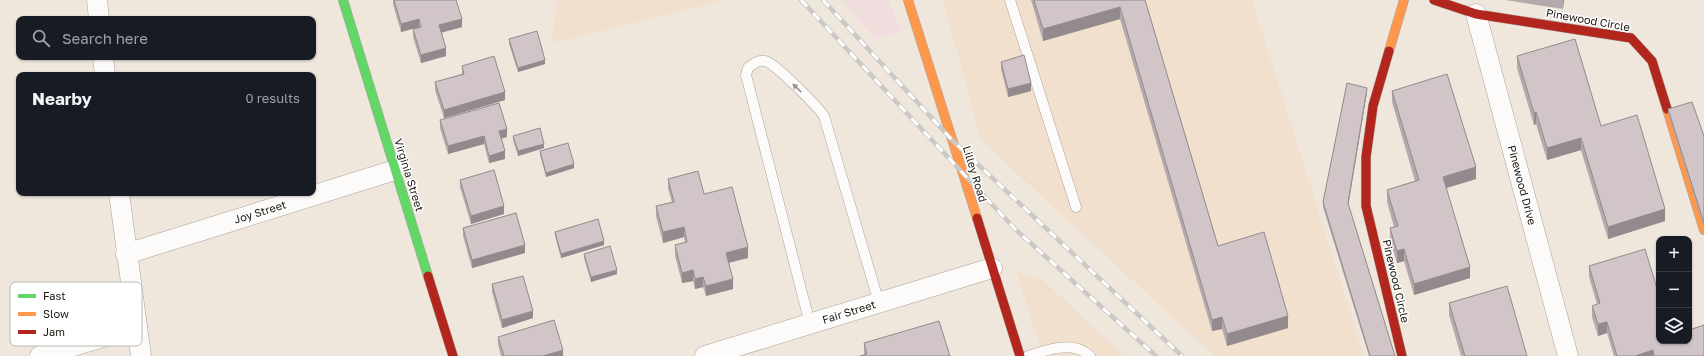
<!DOCTYPE html>
<html lang="en">
<head>
<meta charset="utf-8">
<style>
	:root { --surface:#171b24; --page:#242831; --text:#f1f3f6; --muted:#9ea1a6; --line:#363941 }
	body { margin:0; font-family:"Golos Text",sans-serif; background:var(--page); color:var(--text) }
	.controls { position:absolute; right:12px; bottom:12px; display:grid; overflow:hidden; border-radius:8px; box-shadow:0 1px 3px #0004 }
	.controls button { width:36px; height:36px; display:grid; place-items:center; padding:0; border:0; border-bottom:1px solid var(--line); background:var(--surface); color:var(--text); font:20px sans-serif }
	.list { margin:0; padding:0; list-style:none }
	h2 { display:flex; justify-content:space-between; align-items:center; height:52px; margin:0; padding:0 16px; font-size:17px }
	h2 small { font-size:13px; font-weight:400; color:var(--muted) }
	.icon { flex:none; width:22px; height:22px; fill:none; stroke:currentColor; stroke-width:2; stroke-linecap:round; stroke-linejoin:round }
	.map { position:relative; flex:none; width:1704px; height:356px; overflow:hidden }
	.search { position:absolute; background:var(--surface); box-shadow:0 1px 3px #0004; left:16px; top:16px; width:300px; height:44px; display:flex; align-items:center; gap:10px; box-sizing:border-box; padding:0 14px; border-radius:8px; color:var(--muted); font-size:15px }
	.panel { position:absolute; background:var(--surface); box-shadow:0 1px 3px #0004; left:16px; top:72px; width:300px; height:124px; border-radius:8px }
	.map>svg:first-child { display:block }
	.commercial { fill:#f0dedf }
	.built { fill:#f1e0ce }
	.lines { fill:none; stroke-linecap:round; stroke-linejoin:round }
	.lane-casing { stroke:#aaa39b; stroke-width:11 }
	.street-casing { stroke:#aaa39b; stroke-width:21 }
	.fast-casing { stroke:#aaa39b; stroke-width:10 }
	.slow-casing { stroke:#aaa39b; stroke-width:10 }
	.jam-casing { stroke:#aaa39b; stroke-width:10 }
	.lane { stroke:#fdfbfa; stroke-width:10 }
	.street { stroke:#fdfbfa; stroke-width:20 }
	.fast { stroke:#63d668; stroke-width:9 }
	.slow { stroke:#ff974d; stroke-width:9 }
	.jam { stroke:#b3261e; stroke-width:9 }
	.rail-casing { stroke:#cbc9c6; stroke-width:4.5 }
	.rail { stroke:#fff; stroke-width:3; stroke-dasharray:9; stroke-linecap:butt }
	.wall { fill:#b4a9ac }
	.shaded-wall { fill:#928a8c }
	.building { fill:#d1c5c8; stroke:#928a8c }
	.oneway { fill:#989491 }
	.labels { text-anchor:middle; stroke-width:3; stroke-linejoin:round; paint-order:stroke }
	.street-label { font-size:11px; fill:#1d1710; stroke:#fff }
	.key { fill:#fff; stroke:#bbb9b7; stroke-width:1 }
	.key-label { font-size:11px; fill:#1d1710 }
</style>
</head>
<body>
<div class="map">
<svg width="1704" height="356" viewBox="0 0 1704 356">
	<rect width="100%" height="100%" fill="#efe6dc"/>
	<polygon class="commercial" points="841,0 889,0 901,32 876,39"/>
	<g class="built">
		<polygon points="557,0 727,0 551,44"/>
		<polygon points="943,0 1252,0 1364,356 1214,356 981,140"/>
		<polygon points="1016,271 1044,281 1124,356 1043,356"/>
	</g>
	<g class="lines">
		<g class="lane-casing">
			<g id="lane">
				<polyline points="1010,0 1076,207"/>
				<path d="M810 324 746 75 748 68C753 64 758 60 765 61 775 63 817 106 824 116L879 303"/>
				<path d="M1028 356C1047 350 1073 340 1090 356"/>
			</g>
		</g>
		<g class="street-casing">
			<g id="street">
				<polyline points="97,0 99,19"/>
				<polyline points="1476,14 1568,356"/>
				<polyline points="103,57 105,75"/>
				<polyline points="119,193 141,356"/>
				<polyline points="126,254 395,170"/>
				<polyline points="40,356 136,327"/>
				<polyline points="705,356 992,268"/>
			</g>
		</g>
		<g class="fast-casing">
			<polyline id="fast" points="343,0 428,276"/>
		</g>
		<g class="slow-casing">
			<g id="slow">
				<polyline points="908,0 977,218"/>
				<polyline points="1389,51 1404,0"/>
				<polyline points="1667,109 1704,230"/>
			</g>
		</g>
		<g class="jam-casing">
			<g id="jam">
				<polyline points="1434,0 1476,14 1631,38 1652,61 1667,109"/>
				<polyline points="1389,51 1373,106 1366,157 1366,206 1402,356"/>
				<polyline points="977,218 1020,356"/>
				<polyline points="428,276 453,356"/>
			</g>
		</g>
		<use href="#lane" class="lane"/>
		<use href="#street" class="street"/>
		<use href="#fast" class="fast"/>
		<use href="#slow" class="slow"/>
		<use href="#jam" class="jam"/>
		<g class="rail-casing">
			<g id="rail">
				<polyline points="801,0 1016,230 1156,356"/>
				<polyline points="823,0 952,140 1182,356"/>
			</g>
		</g>
		<use href="#rail" class="rail"/>
	</g>
	<g class="wall">
		<polygon points="393,0 456,0 462,27 441,33 446,56 421,63 413,37 413,29 419,27 401,32 393,4"/>
		<polygon points="1031,0 1145,0 1218,246 1288,328 1227,346 1222,329 1212,331 1120,19 1043,41"/>
		<polygon points="1505,0 1564,0 1563,9"/>
		<polygon points="509,39 545,64 518,72 509,44"/>
		<polygon points="1517,56 1601,126 1665,221 1608,239 1581,150 1547,160 1536,124 1534,125 1517,68"/>
		<polygon points="1001,62 1031,91 1008,97 1001,69"/>
		<polygon points="462,66 505,100 444,118 435,90 435,82 462,74"/>
		<polygon points="1392,91 1476,179 1446,188 1470,278 1414,295 1404,261 1397,263 1390,240 1390,228 1394,227 1387,202 1387,190 1415,181 1392,102"/>
		<polygon points="1367,92 1348,204 1395,356 1369,356 1323,207 1323,202"/>
		<polygon points="1668,109 1704,136 1704,228 1668,113"/>
		<polygon points="440,120 507,137 501,139 505,159 489,163 484,144 448,154 440,128"/>
		<polygon points="513,136 544,148 518,156 513,140"/>
		<polygon points="540,151 574,168 546,177 540,155"/>
		<polygon points="668,179 704,194 748,258 729,263 733,289 706,296 703,287 695,289 693,281 682,283 675,256 675,245 685,243 684,237 663,243 656,216 656,206 672,202 668,189"/>
		<polygon points="460,180 504,214 471,224 460,187"/>
		<polygon points="463,228 525,253 472,268 463,236"/>
		<polygon points="555,232 604,245 561,258 555,236"/>
		<polygon points="584,254 617,274 591,282 584,258"/>
		<polygon points="1589,266 1659,341 1704,356 1614,356 1607,333 1598,336 1592,317 1592,306 1597,304 1589,277"/>
		<polygon points="492,284 533,318 502,328 492,292"/>
		<polygon points="1449,303 1527,356 1461,356 1449,315"/>
		<polygon points="498,337 563,356 501,356 498,344"/>
		<polygon points="864,343 950,356 864,355"/>
	</g>
	<g class="shaded-wall">
		<polygon points="1563,0 1564,0 1563,9"/>
		<polygon points="1120,7 1120,19 1043,41 1043,29"/>
		<polygon points="419,19 419,27 401,32 401,24"/>
		<polygon points="462,19 462,27 439,33 439,25"/>
		<polygon points="446,48 446,56 421,63 421,55"/>
		<polygon points="545,60 545,64 518,72 518,68"/>
		<polygon points="1031,83 1031,91 1008,97 1008,89"/>
		<polygon points="1367,88 1367,92 1348,207 1348,203"/>
		<polygon points="505,92 505,100 444,118 444,110"/>
		<polygon points="1536,112 1536,124 1534,125 1534,113"/>
		<polygon points="507,129 507,137 499,139 499,131"/>
		<polygon points="484,136 484,144 448,154 448,146"/>
		<polygon points="1581,138 1581,150 1547,160 1547,148"/>
		<polygon points="544,144 544,148 518,156 518,151"/>
		<polygon points="505,151 505,159 489,163 489,156"/>
		<polygon points="574,164 574,168 546,177 546,173"/>
		<polygon points="1476,167 1476,179 1443,189 1443,177"/>
		<polygon points="504,206 504,214 471,224 471,216"/>
		<polygon points="1665,209 1665,221 1608,239 1608,227"/>
		<polygon points="684,227 684,237 663,243 663,232"/>
		<polygon points="604,241 604,245 561,258 561,254"/>
		<polygon points="525,245 525,253 472,268 472,260"/>
		<polygon points="748,247 748,258 726,263 726,253"/>
		<polygon points="1404,249 1404,261 1397,263 1397,251"/>
		<polygon points="1470,267 1470,278 1414,295 1414,284"/>
		<polygon points="617,270 617,274 591,282 591,277"/>
		<polygon points="693,270 693,281 682,283 682,273"/>
		<polygon points="703,277 703,287 695,289 695,279"/>
		<polygon points="733,279 733,289 706,296 706,286"/>
		<polygon points="533,311 533,318 502,328 502,320"/>
		<polygon points="1288,316 1288,328 1227,346 1227,334"/>
		<polygon points="1222,317 1222,329 1212,331 1212,320"/>
		<polygon points="1607,322 1607,333 1598,336 1598,324"/>
		<polygon points="563,350 563,356 543,356"/>
		<polygon points="1653,350 1653,356 1635,356"/>
	</g>
	<g class="building">
		<polygon points="394,0 456,0 462,19 439,25 446,48 421,55 413,29 421,27 419,19 401,24"/>
		<polygon points="1034,0 1145,0 1218,246 1264,232 1288,316 1227,334 1222,317 1212,320 1120,7 1043,29"/>
		<polygon points="537,31 545,60 518,68 509,39"/>
		<polygon points="1575,39 1601,126 1637,115 1665,209 1608,227 1581,138 1547,148 1536,112 1534,113 1517,56"/>
		<polygon points="1024,55 1031,83 1008,89 1001,62"/>
		<polygon points="494,56 505,92 444,110 435,82 464,74 462,66"/>
		<polygon points="1447,74 1476,167 1443,177 1470,267 1414,284 1404,249 1397,251 1390,228 1398,226 1387,190 1419,180 1392,91"/>
		<polygon points="1347,83 1367,88 1348,203 1395,356 1370,356 1323,202"/>
		<polygon points="1692,102 1704,136 1704,223 1668,109"/>
		<polygon points="499,103 507,129 499,131 505,151 489,156 484,136 448,146 440,120"/>
		<polygon points="540,128 544,144 518,151 513,136"/>
		<polygon points="568,143 574,164 546,173 540,151"/>
		<polygon points="494,170 504,206 471,216 460,180"/>
		<polygon points="698,171 704,194 732,187 748,247 726,253 733,279 706,286 703,277 695,279 693,270 682,273 675,245 687,242 684,227 663,232 656,206 674,202 668,179"/>
		<polygon points="516,213 525,245 472,260 463,228"/>
		<polygon points="598,219 604,241 561,254 555,232"/>
		<polygon points="610,246 617,270 591,277 584,254"/>
		<polygon points="1645,249 1659,295 1659,341 1689,341 1689,330 1704,325 1704,356 1654,356 1653,350 1635,356 1617,356 1607,322 1598,324 1592,306 1600,303 1589,266"/>
		<polygon points="523,276 533,311 502,320 492,284"/>
		<polygon points="1507,286 1527,356 1465,356 1449,303"/>
		<polygon points="554,320 563,350 543,356 504,356 498,337"/>
		<polygon points="939,321 950,356 860,356 867,354 864,343"/>
	</g>
	<defs><path id="oneway-solid" d="M-6-.8H1V-3.2L6.5 0L1 3.2V.8H-6Z"/></defs>
	<use class="oneway" href="#oneway-solid" transform="translate(797 88) rotate(-137)"/>
	<g class="labels">
		<g class="street-label">
			<text transform="translate(1588 20) rotate(10)" y="4">Pinewood Circle</text>
			<text transform="translate(975 174) rotate(73)" y="4">Lilley Road</text>
			<text transform="translate(409 175) rotate(73)" y="4">Virginia Street</text>
			<text transform="translate(1522 185) rotate(75)" y="4">Pinewood Drive</text>
			<text transform="translate(260 212) rotate(-17)" y="4">Joy Street</text>
			<text transform="translate(1396 281) rotate(77)" y="4">Pinewood Circle</text>
			<text transform="translate(849 312) rotate(-17)" y="4">Fair Street</text>
		</g>
	</g>
	<rect x="10" y="282" width="132" height="64" rx="6" class="key"/>
	<rect x="18" y="294" width="18" height="4" fill="#63d668"/>
	<rect x="18" y="312" width="18" height="4" fill="#ff974d"/>
	<rect x="18" y="330" width="18" height="4" fill="#b3261e"/>
	<g class="key-label">
		<text x="43" y="300">Fast</text>
		<text x="43" y="318">Slow</text>
		<text x="43" y="336">Jam</text>
	</g>
</svg>
<div class="controls">
<button>+</button>
<button>−</button>
<button><svg class="icon" aria-label="layers" viewBox="0 0 24 24"><path d="M12 4l9 5-9 5-9-5zM3 14l9 5 9-5"/></svg></button>
</div>
<div class="search"><svg class="icon" aria-label="search" viewBox="0 0 24 24"><circle cx="10" cy="10" r="6"/><path d="M15 15l6 6"/></svg>Search here</div>
<section class="panel">
<h2>Nearby<small>0 results</small></h2>
<ul class="list">
</ul>
</section>
</div>
</body>
</html>
